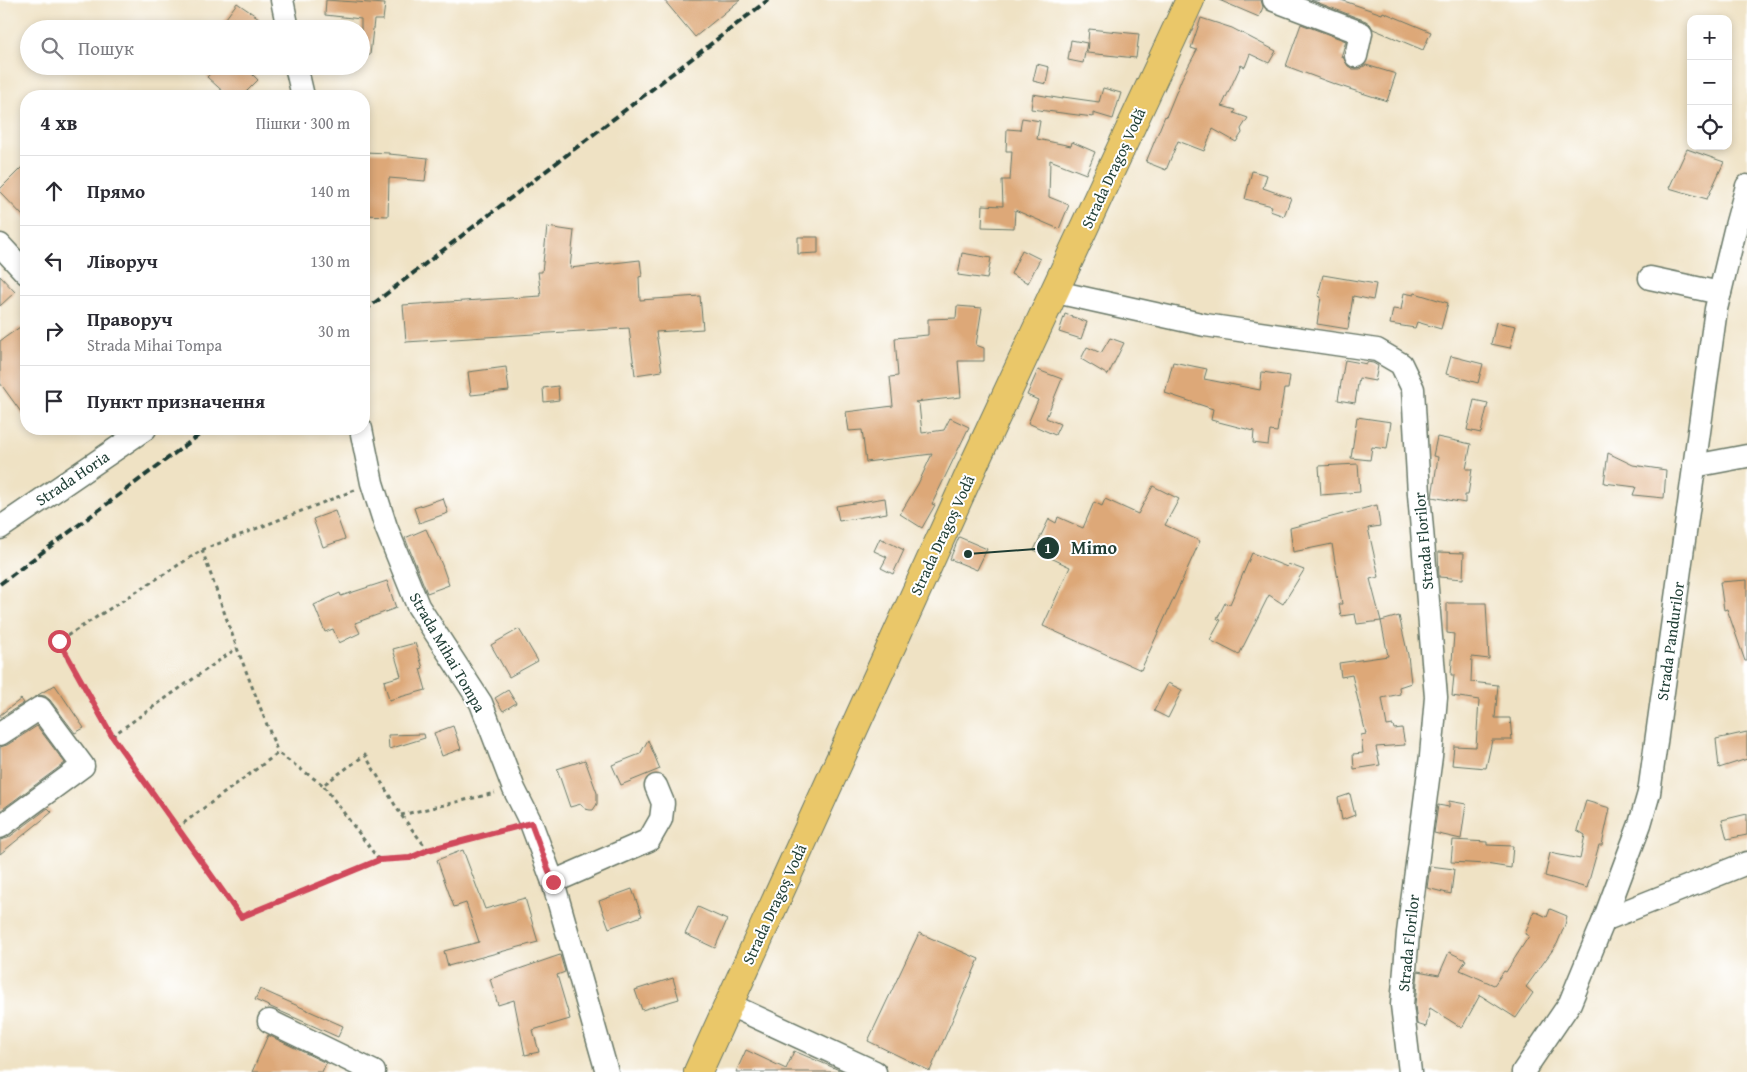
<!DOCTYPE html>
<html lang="uk">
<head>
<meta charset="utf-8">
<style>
	:root { --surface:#fff; --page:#f2f2f3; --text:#2b2b33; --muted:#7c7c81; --line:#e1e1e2 }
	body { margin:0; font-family:"Gentium Book Plus",serif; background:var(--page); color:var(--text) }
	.controls { position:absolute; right:15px; top:15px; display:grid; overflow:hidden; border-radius:10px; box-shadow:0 2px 8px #0003 }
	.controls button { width:45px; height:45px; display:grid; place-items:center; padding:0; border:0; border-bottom:1px solid var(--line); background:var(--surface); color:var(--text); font:25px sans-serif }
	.stop { position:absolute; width:15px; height:15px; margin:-11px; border:4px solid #d1495b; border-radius:50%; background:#fff }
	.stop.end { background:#d1495b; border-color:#fff; box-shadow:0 1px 5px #0008 }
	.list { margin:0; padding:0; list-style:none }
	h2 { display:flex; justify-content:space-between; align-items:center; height:65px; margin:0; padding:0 20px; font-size:21px }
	h2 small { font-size:16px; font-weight:400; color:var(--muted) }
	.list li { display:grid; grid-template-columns:32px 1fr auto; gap:15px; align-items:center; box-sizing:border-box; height:70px; padding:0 20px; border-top:1px solid var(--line) }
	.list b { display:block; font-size:19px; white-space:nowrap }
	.list p { margin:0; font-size:16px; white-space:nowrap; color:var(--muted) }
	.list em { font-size:16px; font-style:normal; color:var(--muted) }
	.icon { flex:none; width:28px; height:28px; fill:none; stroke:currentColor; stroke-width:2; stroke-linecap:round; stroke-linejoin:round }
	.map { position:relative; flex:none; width:1747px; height:1072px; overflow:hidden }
	.search { position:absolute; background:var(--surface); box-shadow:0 2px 8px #0003; left:20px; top:20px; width:350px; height:55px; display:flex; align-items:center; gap:12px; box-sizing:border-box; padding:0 18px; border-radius:28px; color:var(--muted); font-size:19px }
	.panel { position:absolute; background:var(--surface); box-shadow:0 2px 8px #0003; left:20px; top:90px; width:350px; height:345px; border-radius:20px }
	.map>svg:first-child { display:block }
	.building { fill:#dda878 }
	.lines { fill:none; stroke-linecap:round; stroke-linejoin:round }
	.minor-casing { stroke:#687766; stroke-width:25 }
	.major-casing { stroke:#687766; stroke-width:30 }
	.path { stroke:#687766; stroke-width:3; stroke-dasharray:4 4; stroke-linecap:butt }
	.minor { stroke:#fff; stroke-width:22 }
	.major { stroke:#eac769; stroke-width:28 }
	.rail { stroke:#1f3d34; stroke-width:4; stroke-dasharray:8 4; stroke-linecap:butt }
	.route { stroke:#d1495b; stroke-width:6 }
	.labels { text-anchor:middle; stroke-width:4; stroke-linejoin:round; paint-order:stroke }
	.street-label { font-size:16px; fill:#1f3d34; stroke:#fff }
	.leader { fill:none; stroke:#1f3d34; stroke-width:2 }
	.callout-dot { fill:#1f3d34; stroke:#fff; stroke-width:2 }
	.mark-label { font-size:15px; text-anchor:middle; font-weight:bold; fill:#fff }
	.callout-label { font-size:18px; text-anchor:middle; font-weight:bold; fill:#1f3d34; stroke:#fff; stroke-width:4; stroke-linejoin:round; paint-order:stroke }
</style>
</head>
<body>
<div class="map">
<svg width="1747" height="1072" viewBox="0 0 1747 1072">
	<rect width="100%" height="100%" fill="#fff"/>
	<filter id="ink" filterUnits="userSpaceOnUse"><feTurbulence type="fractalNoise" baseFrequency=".02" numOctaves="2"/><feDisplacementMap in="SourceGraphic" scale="10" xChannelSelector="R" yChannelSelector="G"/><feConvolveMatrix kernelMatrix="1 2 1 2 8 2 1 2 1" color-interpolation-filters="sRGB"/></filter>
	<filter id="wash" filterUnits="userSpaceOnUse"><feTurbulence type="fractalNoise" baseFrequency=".0096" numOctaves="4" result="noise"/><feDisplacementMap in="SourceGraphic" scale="20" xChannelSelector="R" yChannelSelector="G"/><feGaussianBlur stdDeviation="1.12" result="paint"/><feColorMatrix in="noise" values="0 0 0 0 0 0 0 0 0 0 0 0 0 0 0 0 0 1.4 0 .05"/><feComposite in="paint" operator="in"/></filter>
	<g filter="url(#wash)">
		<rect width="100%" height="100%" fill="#efe2c4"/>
		<g id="blocks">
			<g class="building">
				<polygon points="326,0 385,4 383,20 374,20 370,55 361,55 361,19 325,15"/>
				<polygon points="664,0 740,0 695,37"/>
				<polygon points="1219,0 1261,0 1263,7 1259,17"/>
				<polygon points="1311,0 1341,0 1382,14 1383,12 1431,32 1423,50 1373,29 1370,24 1366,21"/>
				<polygon points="237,3 259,18 252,29 248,29 238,22 233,29 218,29"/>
				<polygon points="1201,18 1232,28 1276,51 1269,63 1250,54 1245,67 1241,65 1222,106 1236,110 1234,113 1248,118 1241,129 1242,133 1236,142 1213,129 1204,151 1178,141 1166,170 1146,162 1165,116 1166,117 1182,78 1197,50 1191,48"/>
				<polygon points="1301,24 1346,41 1341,57 1343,57 1348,66 1353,69 1360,69 1366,65 1396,74 1387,101 1337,85 1286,66"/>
				<polygon points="1089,29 1139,34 1136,58 1087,53"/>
				<polygon points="1071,40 1087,43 1083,63 1068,60"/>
				<polygon points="1037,64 1049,67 1046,84 1033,81"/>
				<polygon points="218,66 244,66 258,80 242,96 228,96 207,77"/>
				<polygon points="1103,88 1121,93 1113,119 1093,113 1093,117 1031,109 1033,94 1063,99 1063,97 1099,102"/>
				<polygon points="1022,118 1040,121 1037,139 1071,146 1072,142 1095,152 1086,174 1050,160 1049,197 1069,205 1059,229 1015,210 1014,228 982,227 983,205 1003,206 1002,180 1010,180 1012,151 1006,151 1007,129 1020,130"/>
				<polygon points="1687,149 1724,162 1707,199 1669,188"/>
				<polygon points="364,152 389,153 389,154 428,158 425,181 389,178 388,216 364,215"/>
				<polygon points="26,163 26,219 0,192 0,189"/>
				<polygon points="1252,171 1267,175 1263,188 1291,198 1284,216 1270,211 1272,206 1245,199"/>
				<polygon points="547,227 574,231 570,268 640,260 642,276 639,277 640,300 700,296 703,329 656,332 662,371 635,375 629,328 406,342 403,305 541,296 538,272 542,272"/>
				<polygon points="798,237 818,237 818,253 798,254"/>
				<polygon points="1022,250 1040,259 1028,283 1011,274"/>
				<polygon points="962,253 991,258 987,279 958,275"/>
				<polygon points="1323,275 1376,284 1373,300 1353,296 1348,329 1317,324 1321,297 1318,296"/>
				<polygon points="0,276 15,292 0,306"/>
				<polygon points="1404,293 1414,295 1415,293 1448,303 1441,329 1417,322 1415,328 1390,324 1393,309 1401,310"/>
				<polygon points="957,306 982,308 976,345 984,348 984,361 958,361 961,397 915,402 919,404 922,433 944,430 950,418 969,427 932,504 935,505 922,528 900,514 918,484 932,454 866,462 862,430 849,431 846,412 893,406 890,377 898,376 895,338 928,335 928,319 956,318"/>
				<polygon points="1065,314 1087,322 1081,339 1059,332"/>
				<polygon points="1496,322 1516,326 1510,348 1491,344"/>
				<polygon points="20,327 26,336 26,419 0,383 0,341"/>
				<polygon points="1110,338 1124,343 1108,375 1081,359 1087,347 1101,353"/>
				<polygon points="1451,356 1483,364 1478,383 1446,374"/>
				<polygon points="1345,360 1367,364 1367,362 1373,363 1378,366 1375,381 1359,378 1355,403 1338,400"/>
				<polygon points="1173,362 1207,369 1204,379 1260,390 1262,372 1290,376 1288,389 1284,389 1277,432 1270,431 1268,445 1253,443 1254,431 1211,420 1213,409 1165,393"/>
				<polygon points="506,367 509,391 471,395 468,372"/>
				<polygon points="1038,370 1062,379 1046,418 1060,424 1055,435 1028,423 1038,400 1027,395"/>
				<polygon points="558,386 559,400 544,402 543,388"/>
				<polygon points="1474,400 1488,403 1481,433 1467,430"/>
				<polygon points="1357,417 1391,422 1387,449 1372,447 1370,460 1351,458"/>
				<polygon points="1437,437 1471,444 1466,469 1472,469 1468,495 1465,495 1465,503 1432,497 1438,457 1433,456"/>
				<polygon points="1608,453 1633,465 1666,470 1664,498 1633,495 1636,487 1604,483"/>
				<polygon points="1358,464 1360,492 1321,495 1319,466"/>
				<polygon points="1153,486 1179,499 1165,525 1200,541 1141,670 1043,626 1070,567 1034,550 1049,519 1056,523 1058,517 1083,528 1094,502 1102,506 1105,499 1138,514"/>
				<polygon points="443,498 448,513 419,523 414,508"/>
				<polygon points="885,498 887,513 839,521 836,506"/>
				<polygon points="1377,505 1380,526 1368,528 1379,577 1370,579 1381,621 1357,624 1355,614 1341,616 1339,604 1342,604 1332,544 1293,552 1290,528"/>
				<polygon points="335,511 345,539 323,547 313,519"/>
				<polygon points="426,529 442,565 449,585 427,593 405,538"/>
				<polygon points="959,537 987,549 977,570 950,559"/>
				<polygon points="880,538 904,550 893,574 881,568 887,557 874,551"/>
				<polygon points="1438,552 1464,553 1463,579 1439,577"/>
				<polygon points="1252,553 1287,567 1288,564 1304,570 1283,604 1269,595 1239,655 1210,640 1221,620 1217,619 1225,603 1230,604"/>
				<polygon points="1747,580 1747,661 1745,661 1727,609 1724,610 1720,582"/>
				<polygon points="387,581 396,608 355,623 360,633 339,643 333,629 325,632 314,605 340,593 341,596"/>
				<polygon points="1447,603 1486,603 1489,659 1472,657 1471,682 1498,685 1495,718 1510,718 1512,740 1492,740 1486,768 1452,765 1454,746 1476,747 1479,700 1452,696 1454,675 1451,675 1454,634 1447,633"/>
				<polygon points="1399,616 1408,655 1411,683 1399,687 1400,694 1382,698 1387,726 1393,725 1394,729 1402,728 1405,745 1376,747 1380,765 1354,769 1353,754 1363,753 1361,735 1366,734 1352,675 1341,677 1339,663 1388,656 1381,621"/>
				<polygon points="519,629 538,661 509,677 491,645"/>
				<polygon points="415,643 423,668 420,669 426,690 389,700 384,681 401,676 393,649"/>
				<polygon points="1168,683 1182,690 1168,718 1154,711"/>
				<polygon points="55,685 84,728 75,733 50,700 45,696 38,695"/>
				<polygon points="508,690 516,703 503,711 495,698"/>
				<polygon points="21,699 24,703 0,718 0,715"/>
				<polygon points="37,726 65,763 0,811 0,747 7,745"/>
				<polygon points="453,726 461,749 442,756 434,733"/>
				<polygon points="1747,732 1747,759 1719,768 1716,739"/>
				<polygon points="424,734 425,738 389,749 388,735"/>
				<polygon points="648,740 660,769 621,785 612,765 640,754"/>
				<polygon points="585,760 597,793 597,804 593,810 590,810 585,809 581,804 570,807 557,769"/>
				<polygon points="1350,794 1355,815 1342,820 1338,798"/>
				<polygon points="1449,801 1466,804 1461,839 1434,833 1438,805 1449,807"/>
				<polygon points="1586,801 1610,808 1602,845 1599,845 1587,888 1545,876 1550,853 1580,859 1585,835 1577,830"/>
				<polygon points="48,808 52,812 0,854 0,840 8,838"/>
				<polygon points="1747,814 1747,835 1727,839 1722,820"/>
				<polygon points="1453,840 1487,842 1487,845 1513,846 1511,868 1486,864 1451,862"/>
				<polygon points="463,850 485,909 525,898 538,942 448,966 444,951 479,942 466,903 454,907 437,860"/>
				<polygon points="1430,866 1454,869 1451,894 1427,888"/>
				<polygon points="632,889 642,916 609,928 599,901"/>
				<polygon points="698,907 727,920 715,948 685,934"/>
				<polygon points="1550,909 1567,916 1565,925 1557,944 1526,987 1533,993 1516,1018 1480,995 1462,1028 1430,1008 1426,1027 1417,1024 1415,1005 1418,971 1439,975 1449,952 1466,960 1460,970 1494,985 1504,971 1506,972 1529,936 1525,934 1534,911 1547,917"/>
				<polygon points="919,933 979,959 930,1071 868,1041"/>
				<polygon points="560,955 565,972 557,975 570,1019 533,1030 539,1052 525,1055 514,1000 498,1005 490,979"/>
				<polygon points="673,978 679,999 642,1010 635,990"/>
				<polygon points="260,989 343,1026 338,1037 255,1000"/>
				<polygon points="268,1035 326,1063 322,1072 252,1072"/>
				<polygon points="746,1050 786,1069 794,1051 844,1072 736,1072"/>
			</g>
		</g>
	</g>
	<g filter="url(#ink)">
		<use href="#blocks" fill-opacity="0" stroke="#687766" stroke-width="1"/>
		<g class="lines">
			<g class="minor-casing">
				<g id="minor">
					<polyline points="282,0 288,29"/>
					<polyline points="1274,0 1361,33 1356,56"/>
					<polyline points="296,66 303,96"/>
					<polyline points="0,245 26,273"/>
					<polyline points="1650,278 1720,293"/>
					<polyline points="1056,292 1205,325 1377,350 1401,364 1413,389 1419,494 1436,697 1431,756 1408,933 1402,1005 1410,1072"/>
					<polyline points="361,429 372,483 386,527 418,606 481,703 514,789 531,823 553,882 607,1072"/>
					<polyline points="1694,466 1747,456"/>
					<polyline points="0,528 145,429"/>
					<polyline points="0,734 40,708 83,766 0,827"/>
					<polyline points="553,882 649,840 661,819 663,803 656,786"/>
					<polyline points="1604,920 1747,863"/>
					<polyline points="728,1004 875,1072"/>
					<polyline points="269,1021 374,1072"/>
					<polyline points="1523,1072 1570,1003 1604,920 1640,824 1649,793 1716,309 1736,226 1747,186"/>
				</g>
			</g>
			<g class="major-casing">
				<polyline id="major" points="698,1072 975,462 1190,0"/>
			</g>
			<g class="path">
				<polyline points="355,490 202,550 59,641 112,736 241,917 379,860 410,858 428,850 514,827"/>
				<polyline points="202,550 237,648 278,753"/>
				<polyline points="112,736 237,648"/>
				<polyline points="401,815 495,793"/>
				<polyline points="177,828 278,753 323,785"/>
				<polyline points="379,860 323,785 365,755 401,815 428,850"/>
			</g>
			<use href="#minor" class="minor"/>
			<use href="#major" class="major"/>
			<g class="rail">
				<polyline points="364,311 768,0"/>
				<polyline points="0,584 207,429"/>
			</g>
		</g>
	</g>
	<g class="lines" filter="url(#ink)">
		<polyline class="route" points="59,641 112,736 241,917 379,860 410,858 428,850 531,823 553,882"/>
	</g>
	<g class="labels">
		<g class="street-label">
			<text transform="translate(1113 168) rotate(-65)" y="6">Strada Dragoș Vodă</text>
			<text transform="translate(72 478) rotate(-34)" y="6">Strada Horia</text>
			<text transform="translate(942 535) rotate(-65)" y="6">Strada Dragoș Vodă</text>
			<text transform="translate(1423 541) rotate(-95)" y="6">Strada Florilor</text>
			<text transform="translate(1670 641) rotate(-82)" y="6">Strada Pandurilor</text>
			<text transform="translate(448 652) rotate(60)" y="6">Strada Mihai Tompa</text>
			<text transform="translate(774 904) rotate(-65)" y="6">Strada Dragoș Vodă</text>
			<text transform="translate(1408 943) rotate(-84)" y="6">Strada Florilor</text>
		</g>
	</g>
	<path class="leader" d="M968 554L1048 548"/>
	<g class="callout-dot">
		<circle cx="968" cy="554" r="5"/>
		<circle cx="1048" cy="548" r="12"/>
	</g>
	<g class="mark-label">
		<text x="1048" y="553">1</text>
	</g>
	<g class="callout-label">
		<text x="1094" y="554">Mimo</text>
	</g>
</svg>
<div class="controls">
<button>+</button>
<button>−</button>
<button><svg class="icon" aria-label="locate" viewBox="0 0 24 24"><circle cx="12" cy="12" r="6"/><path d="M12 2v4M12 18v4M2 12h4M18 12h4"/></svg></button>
</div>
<div class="stop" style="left:59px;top:641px"></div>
<div class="stop end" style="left:553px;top:882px"></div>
<div class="search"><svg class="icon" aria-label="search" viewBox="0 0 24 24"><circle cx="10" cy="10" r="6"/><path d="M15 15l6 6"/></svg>Пошук</div>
<section class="panel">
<h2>4 хв<small>Пішки · 300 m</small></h2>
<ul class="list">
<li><svg class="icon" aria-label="ahead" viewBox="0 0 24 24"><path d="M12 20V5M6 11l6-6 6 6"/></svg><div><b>Прямо</b></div><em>140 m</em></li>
<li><svg class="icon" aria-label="left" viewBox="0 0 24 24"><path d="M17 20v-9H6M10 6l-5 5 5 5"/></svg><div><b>Ліворуч</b></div><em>130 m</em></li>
<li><svg class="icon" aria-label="right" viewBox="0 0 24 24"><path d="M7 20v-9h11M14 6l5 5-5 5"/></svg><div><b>Праворуч</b><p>Strada Mihai Tompa</p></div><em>30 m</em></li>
<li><svg class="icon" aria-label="arrive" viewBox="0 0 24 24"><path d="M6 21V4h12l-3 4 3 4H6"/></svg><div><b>Пункт призначення</b></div></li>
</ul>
</section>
</div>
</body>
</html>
